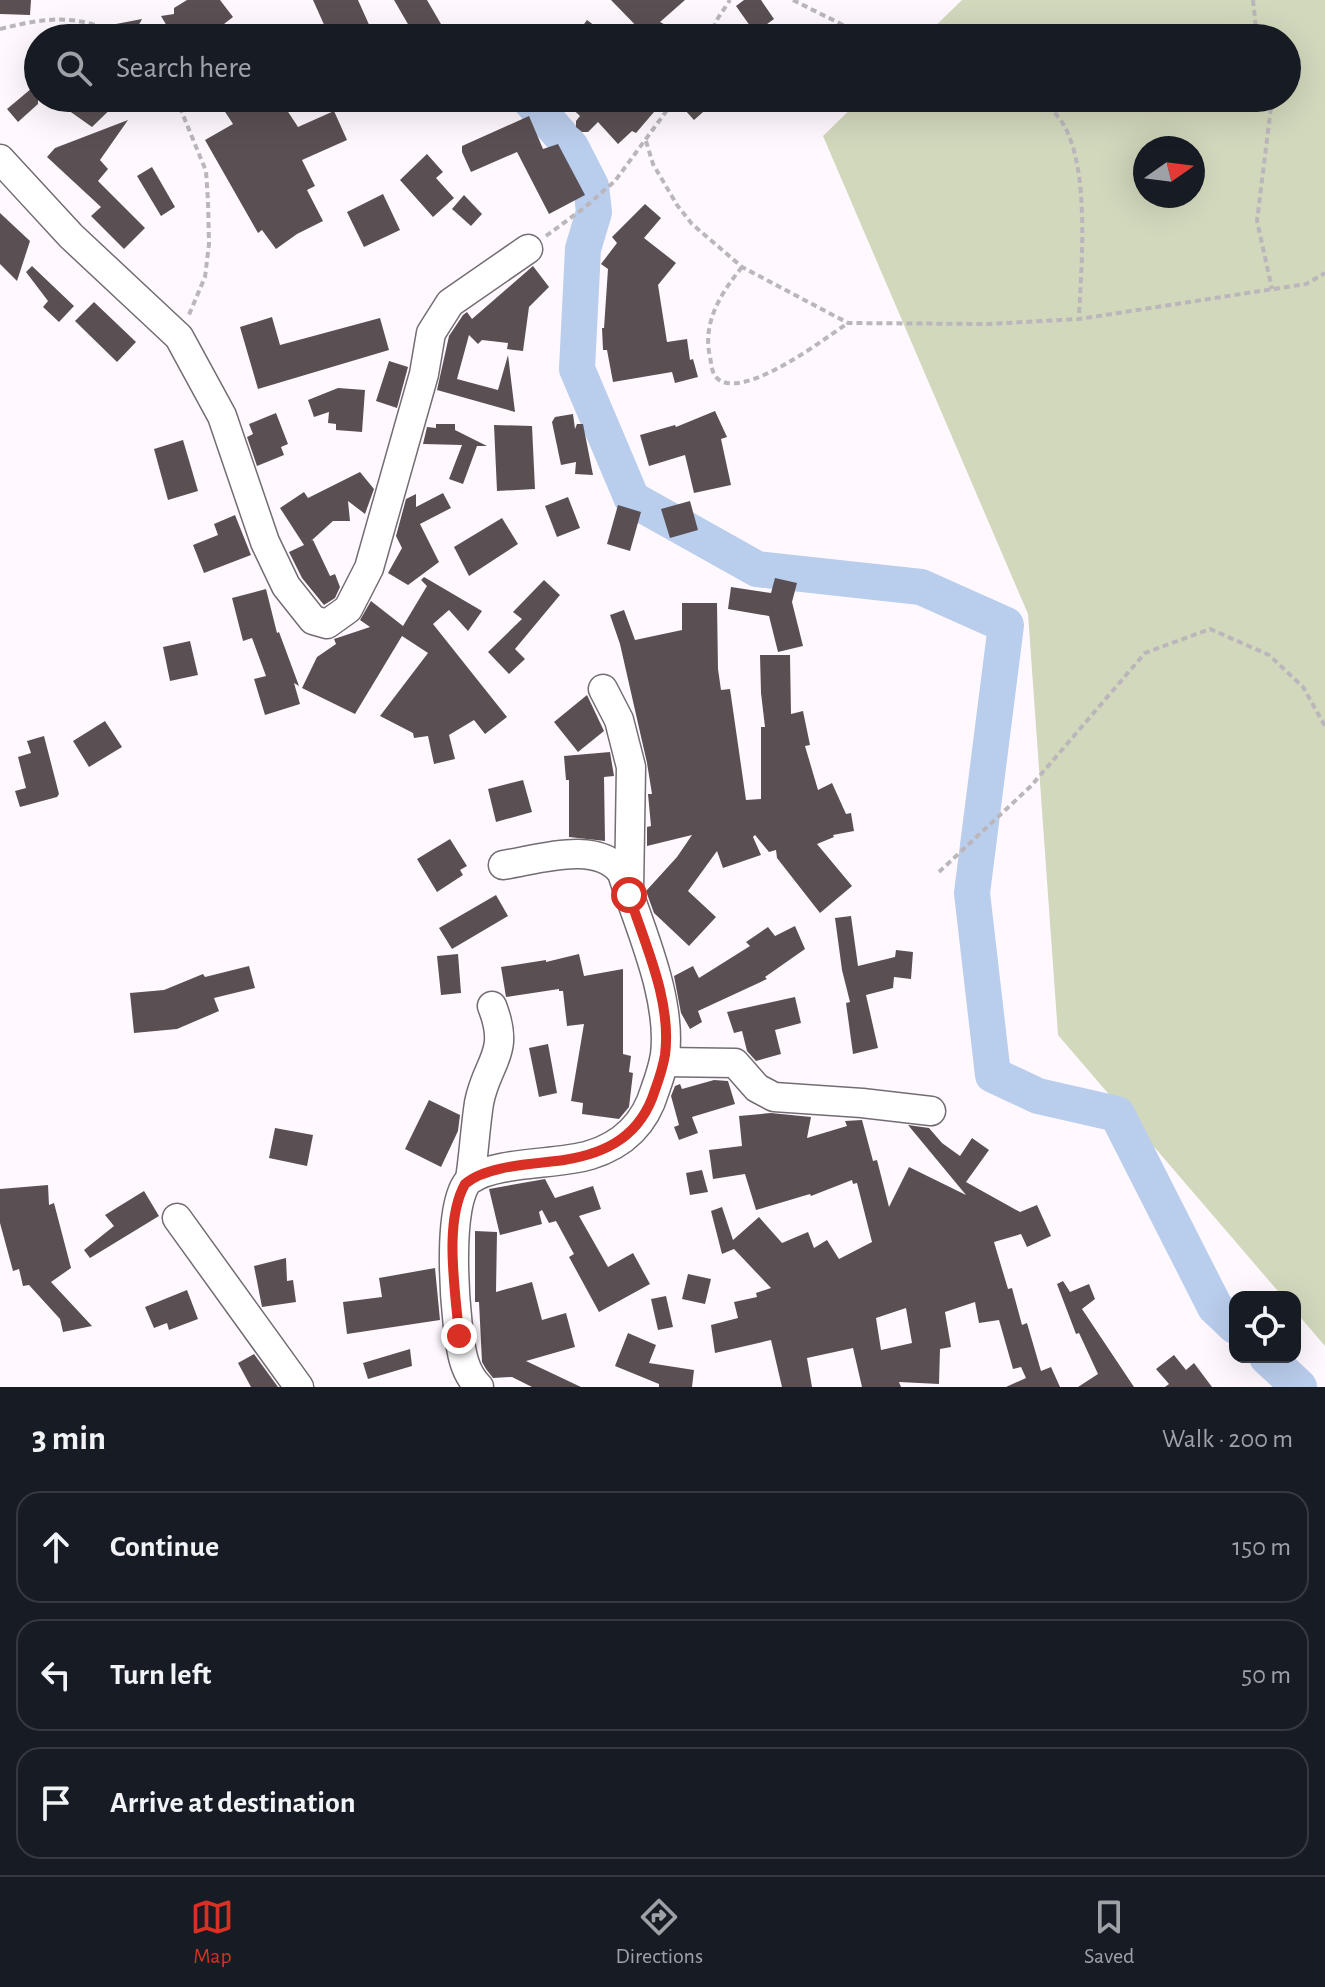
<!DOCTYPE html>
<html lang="en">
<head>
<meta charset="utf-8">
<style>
	:root { --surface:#171b24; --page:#20242c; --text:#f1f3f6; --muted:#9ea1a6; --line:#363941; --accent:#d93025 }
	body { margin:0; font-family:"Alegreya Sans",sans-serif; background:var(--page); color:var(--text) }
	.controls { position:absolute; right:24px; bottom:24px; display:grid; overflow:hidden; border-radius:16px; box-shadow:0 8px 32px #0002 }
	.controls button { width:72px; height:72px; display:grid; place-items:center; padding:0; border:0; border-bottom:2px solid var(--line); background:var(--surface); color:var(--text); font:40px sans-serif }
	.compass { position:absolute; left:1133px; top:136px; width:72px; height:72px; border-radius:50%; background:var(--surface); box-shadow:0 8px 32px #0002; rotate:76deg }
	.stop { position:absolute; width:24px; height:24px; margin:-18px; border:6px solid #d93025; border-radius:50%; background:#fff }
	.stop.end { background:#d93025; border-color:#fff; box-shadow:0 2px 8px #0008 }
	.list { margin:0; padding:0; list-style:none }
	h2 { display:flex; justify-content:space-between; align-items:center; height:104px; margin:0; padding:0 32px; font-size:34px }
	h2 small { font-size:26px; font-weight:400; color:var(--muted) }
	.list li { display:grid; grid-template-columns:52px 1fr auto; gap:24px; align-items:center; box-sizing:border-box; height:112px; margin:0 16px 16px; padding:0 16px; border:2px solid var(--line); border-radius:24px }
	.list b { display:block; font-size:30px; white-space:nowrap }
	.list em { font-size:26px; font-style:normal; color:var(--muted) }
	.icon { flex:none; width:44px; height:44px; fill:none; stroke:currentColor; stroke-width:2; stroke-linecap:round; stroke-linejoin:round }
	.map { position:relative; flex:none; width:1325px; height:1387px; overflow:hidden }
	.search { position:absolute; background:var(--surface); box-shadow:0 8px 32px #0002; left:24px; right:24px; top:24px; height:88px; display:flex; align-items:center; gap:20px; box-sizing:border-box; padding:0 28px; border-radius:44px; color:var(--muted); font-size:30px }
	.sheet { height:488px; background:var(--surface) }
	nav { display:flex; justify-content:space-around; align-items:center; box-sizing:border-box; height:112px; border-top:2px solid var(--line); background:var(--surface); font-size:22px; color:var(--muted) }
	nav a { display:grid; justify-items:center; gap:4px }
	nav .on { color:var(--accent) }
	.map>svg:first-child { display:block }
	.green { fill:#d2d8bc; fill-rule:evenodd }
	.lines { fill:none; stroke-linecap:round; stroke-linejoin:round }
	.river { stroke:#b9cdec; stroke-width:36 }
	.building { fill:#5a5053; fill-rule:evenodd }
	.minor-casing { stroke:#746c73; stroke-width:31 }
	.path { stroke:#bbb6bb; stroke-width:4; stroke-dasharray:6 4; stroke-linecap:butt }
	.minor { stroke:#fff; stroke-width:28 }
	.route { stroke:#d93025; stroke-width:10 }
</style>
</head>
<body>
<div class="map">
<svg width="1325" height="1387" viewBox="0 0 1325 1387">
	<rect width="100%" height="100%" fill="#fff9ff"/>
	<path class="green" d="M962 0H1325V1346L1295 1311V1297H1283L1058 1035 1028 614 823 136 862 98H1287V38H923ZM1145 148H1193V196H1145Z"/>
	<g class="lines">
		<g class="river">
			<polyline points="528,98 571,147 591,186 594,212 583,249 577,369 632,499 757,569 921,587 1006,625 972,893 993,1075 1038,1096 1117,1114 1215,1307 1235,1326"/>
			<polyline points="1267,1357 1299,1387"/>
		</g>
	</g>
	<g class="building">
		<polygon points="0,0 31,0 30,15 0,14"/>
		<polygon points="187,0 220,0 233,17 206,38 174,38 161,16 174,14 174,8"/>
		<polygon points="313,0 358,0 375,38 330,38"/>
		<polygon points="394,0 427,0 445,31 433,38 416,38"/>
		<polygon points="611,0 685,0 660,22 689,38 648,38"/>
		<polygon points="744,0 761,0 774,19 755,33 736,6"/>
		<polygon points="142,19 132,38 104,38 116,24"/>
		<polygon points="587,20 611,38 574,38"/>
		<polygon points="38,83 38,104 18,122 7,109"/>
		<polygon points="51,98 122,98 92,127"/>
		<polygon points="216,98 279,98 298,127 334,111 347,140 302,160 315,186 307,190 323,221 297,234 276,249 262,230 258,233 205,140 233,124"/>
		<polygon points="561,98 666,98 636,133 632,131 618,144 598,122 588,132 582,132 576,127 576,121 580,116"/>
		<polygon points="674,98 719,98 694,120"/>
		<polygon points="529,116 543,149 558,144 585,195 549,214 517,152 471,172 462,152 462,146"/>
		<polygon points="128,120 100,160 108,169 98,181 145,228 124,249 91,216 101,207 47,157 55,148"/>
		<polygon points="427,154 443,172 436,178 454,198 433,217 400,180"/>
		<polygon points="152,167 175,207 161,216 137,176"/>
		<polygon points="383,194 400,230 364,247 347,212"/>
		<polygon points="464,195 482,214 471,226 452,209"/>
		<polygon points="645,204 661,218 644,238 676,263 658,285 667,342 687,339 690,360 693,359 698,377 675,383 672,372 613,382 607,350 603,350 602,328 604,328 608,269 601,264 617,243 612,237"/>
		<polygon points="0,213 30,241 17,281 0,264"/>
		<polygon points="32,266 74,306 59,322 43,307 48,301 26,272"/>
		<polygon points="533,266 549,287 529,307 523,351 507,349 508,343 482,340 478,344 469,335 457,379 498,390 508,355 515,412 437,390 449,336 463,315 467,312 472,319"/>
		<polygon points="94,302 136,342 117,362 75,321"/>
		<polygon points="272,317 280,345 380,318 389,350 258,389 240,327"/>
		<polygon points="389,361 408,367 397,408 376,401"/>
		<polygon points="338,388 365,390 362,432 336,430 336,424 328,423 329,412 314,417 308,400"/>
		<polygon points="715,411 727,437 721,439 731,485 694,493 685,455 649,466 640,435 675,425 676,427"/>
		<polygon points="276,413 288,444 281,447 284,455 257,466 247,437 253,434 249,424"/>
		<polygon points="573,414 575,429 577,424 583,424 593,475 575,474 576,462 561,465 552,422 555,417"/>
		<polygon points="436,424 455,424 455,430 487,446 477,446 463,484 449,479 462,445 423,444 427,427 436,428"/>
		<polygon points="494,425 532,426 535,489 497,491"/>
		<polygon points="183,440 198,491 168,500 154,449"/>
		<polygon points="360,472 374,489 365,514 348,501 350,521 333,521 311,541 313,540 330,576 335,574 340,587 335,598 324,605 302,578 289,552 304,545 280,508 304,492 308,498"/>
		<polygon points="443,493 451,508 420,524 439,562 408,585 388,573 402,548 396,536 406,499 416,494 416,507"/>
		<polygon points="568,497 580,528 557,537 545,506"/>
		<polygon points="690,501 698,530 670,538 661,509"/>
		<polygon points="618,505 641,512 630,551 607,544"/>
		<polygon points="235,515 251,555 204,573 193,545 218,535 214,524"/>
		<polygon points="502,518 518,544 469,576 454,547"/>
		<polygon points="424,577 482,611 468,631 449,610 433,624 507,717 485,734 474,720 449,735 455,759 434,764 428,736 414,738 413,733 380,716 428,653 402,636 355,714 302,688 317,657 336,644 334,639 370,627 360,620 371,601 403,626 427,586 421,580"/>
		<polygon points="775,578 797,583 792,602 803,646 778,652 769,616 728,609 731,587 771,593"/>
		<polygon points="544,580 560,595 515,649 525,659 509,674 488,652 522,619 513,612"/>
		<polygon points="266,589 277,633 279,632 299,686 294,683 300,704 265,715 254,679 266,676 252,638 243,641 232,598"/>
		<polygon points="682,603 717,603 718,669 721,690 730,689 746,800 761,799 761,727 765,727 761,693 760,655 790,655 791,714 803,711 810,745 805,746 818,790 832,783 846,814 851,813 854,831 833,835 834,837 817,844 852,886 820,913 777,858 776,850 769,852 755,835 753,837 761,855 723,868 717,851 688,891 716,917 689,946 654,913 646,891 677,857 692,835 647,846 647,827 651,826 648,794 652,794 647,763 620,644 610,615 624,610 635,640 682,630"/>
		<polygon points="190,641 198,675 170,681 163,647"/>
		<polygon points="587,695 604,731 578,752 554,722"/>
		<polygon points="105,721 122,747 89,767 73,741"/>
		<polygon points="44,736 59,794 57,797 20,807 15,791 26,788 18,757 31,753 27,741"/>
		<polygon points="610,752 614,776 604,777 605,841 569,837 569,780 566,780 564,756"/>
		<polygon points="523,780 532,812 496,822 488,789"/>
		<polygon points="450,839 467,866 460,870 463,875 437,892 417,859"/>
		<polygon points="496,895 508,916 452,949 439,928"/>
		<polygon points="851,916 858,966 895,957 896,950 913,952 911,979 894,977 893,988 866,995 878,1048 853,1054 846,1003 850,1002 842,970 835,918"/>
		<polygon points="795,926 805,949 765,977 767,979 698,1011 702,1022 690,1029 681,1013 674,976 693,966 699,978 750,946 746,942 768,927 775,936"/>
		<polygon points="458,954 461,993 441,995 437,956"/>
		<polygon points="579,954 584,976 623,969 623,1054 631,1056 629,1072 633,1073 629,1107 619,1119 582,1114 583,1103 571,1101 584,1024 567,1026 563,991 559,991 559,989 506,997 501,967 546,960 546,962"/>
		<polygon points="249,966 255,988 214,998 219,1011 177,1029 134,1033 130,993 164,990 203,974 205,977"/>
		<polygon points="795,997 801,1023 775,1030 781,1054 756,1061 747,1051 742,1031 734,1033 727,1012"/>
		<polygon points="548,1044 557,1093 539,1097 529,1048"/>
		<polygon points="714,1080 728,1081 735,1104 692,1117 698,1133 679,1140 674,1127 679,1125 671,1096 675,1086 680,1084 682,1089"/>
		<polygon points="429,1100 460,1115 458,1131 441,1167 405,1149"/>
		<path d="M771 1113 811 1117 807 1138 847 1126 845 1121 862 1120 873 1161 877 1160 889 1207 909 1167 966 1195 908 1125 929 1128 942 1143 960 1156 972 1138 989 1150 966 1182 1020 1212 1037 1205 1051 1236 1027 1247 1021 1234 994 1242 1008 1289 1012 1288 1022 1325 1027 1323 1041 1371 1051 1367 1060 1387H1006L1026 1378 1021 1367 1013 1369 999 1320 979 1323 975 1302 945 1312 951 1347 940 1349 939 1384 899 1382 901 1387H862L853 1348 807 1358 812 1387H782L771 1340 715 1353 711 1325 738 1318 734 1302 757 1297 756 1293 771 1288 734 1249 722 1254 711 1211 722 1207 733 1240 759 1217 782 1243 808 1232 814 1248 827 1240 839 1259 872 1242 857 1183 853 1184 852 1180 811 1196 810 1194 756 1210 745 1174 713 1179 709 1150 742 1146 739 1116ZM906 1308 912 1343 881 1350 876 1318Z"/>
		<polygon points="275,1128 313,1135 307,1166 269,1158"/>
		<polygon points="702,1170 708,1192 690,1195 686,1173"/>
		<polygon points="545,1179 555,1198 593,1186 601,1209 579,1216 608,1267 633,1253 650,1284 599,1312 569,1257 574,1254 556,1221 549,1223 542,1210 539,1212 542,1224 500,1235 489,1189"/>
		<polygon points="48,1185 49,1205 54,1203 71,1268 51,1282 92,1326 63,1332 60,1319 29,1285 23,1286 19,1269 13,1271 0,1223 0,1189"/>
		<polygon points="144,1191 159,1216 90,1258 84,1250 114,1226 105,1215"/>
		<polygon points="475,1231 497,1232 496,1292 532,1282 542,1320 566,1313 575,1347 526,1361 581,1387 532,1387 512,1377 493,1378 486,1369 482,1362 479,1302 475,1302"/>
		<polygon points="286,1258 287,1281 293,1280 296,1302 262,1307 254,1266"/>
		<polygon points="435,1268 440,1320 347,1334 343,1302 382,1297 379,1278"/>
		<polygon points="688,1274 711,1279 705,1304 682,1299"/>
		<polygon points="1063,1281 1070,1292 1089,1284 1095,1299 1082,1309 1134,1387 1078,1387 1098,1374 1079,1333 1076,1334 1057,1284"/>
		<polygon points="187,1290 198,1319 169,1330 167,1323 154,1328 145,1307"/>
		<polygon points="666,1296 673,1327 658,1330 651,1299"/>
		<polygon points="628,1333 656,1345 649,1363 694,1370 692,1387 659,1387 659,1384 615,1366"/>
		<polygon points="410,1349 412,1366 368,1379 363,1363"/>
		<polygon points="254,1354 278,1387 251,1387 238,1363"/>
		<polygon points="1174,1355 1186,1370 1194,1363 1212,1387 1165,1387 1169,1384 1156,1369"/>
	</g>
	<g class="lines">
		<g class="minor-casing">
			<g id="minor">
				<polyline points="0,159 71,236 179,337 222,416 265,542 286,586 313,620 327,624 348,609 369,568 424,374 431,333 450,303 528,249"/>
				<polyline points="603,689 619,720 631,767 629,890"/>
				<polyline points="664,1062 735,1063 757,1088 774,1097 862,1103 931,1111"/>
				<path d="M470 1179C474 1154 475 1129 479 1103 487 1061 511 1054 492 1006"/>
				<polyline points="177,1218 299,1387"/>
				<path d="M479 1387C471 1379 467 1371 464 1361 455 1331 444 1196 471 1179 498 1161 557 1165 590 1155 623 1145 645 1124 655 1090 659 1079 663 1067 665 1055 672 997 639 927 622 873 598 839 537 860 503 865"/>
			</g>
		</g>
		<g class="path">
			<polyline points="793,0 869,38"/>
			<polyline points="1253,0 1257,38"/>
			<path d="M0 29C48 17 79 13 125 38"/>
			<polyline points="709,38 718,18 730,0"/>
			<polyline points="176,98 206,171 208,201 209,244 205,277 188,317"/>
			<path d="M1041 98C1048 106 1056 113 1062 122 1091 168 1081 266 1079 319"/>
			<polyline points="1270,98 1271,107 1257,221 1272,289"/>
			<polyline points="646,141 653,164 677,205 692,224 742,267 848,323 988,324 1079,319 1306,284 1325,273"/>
			<polyline points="546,236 584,208 615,181 676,98"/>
			<path d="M742 267C722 292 704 319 709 352 711 359 711 370 715 376 738 406 828 336 848 323"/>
			<polyline points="939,872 1031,786 1145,653 1210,629 1269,655 1303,687 1325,726"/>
		</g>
		<use href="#minor" class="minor"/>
	</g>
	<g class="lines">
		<path class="route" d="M459 1336C456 1293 443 1223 465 1184 486 1165 536 1164 564 1160 608 1153 641 1135 655 1090 659 1079 663 1067 665 1055 672 1001 645 945 629 895"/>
	</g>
</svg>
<div class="controls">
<button><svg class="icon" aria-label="locate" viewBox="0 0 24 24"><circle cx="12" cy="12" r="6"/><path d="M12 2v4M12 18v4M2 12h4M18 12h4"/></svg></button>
</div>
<svg class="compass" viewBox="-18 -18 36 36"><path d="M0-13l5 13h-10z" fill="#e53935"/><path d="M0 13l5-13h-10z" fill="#9ea1a6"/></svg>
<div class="stop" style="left:629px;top:895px"></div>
<div class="stop end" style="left:459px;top:1336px"></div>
<div class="search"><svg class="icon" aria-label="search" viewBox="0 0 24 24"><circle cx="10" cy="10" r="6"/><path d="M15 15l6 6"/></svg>Search here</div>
</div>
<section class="sheet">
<h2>3 min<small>Walk · 200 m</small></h2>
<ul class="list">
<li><svg class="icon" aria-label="ahead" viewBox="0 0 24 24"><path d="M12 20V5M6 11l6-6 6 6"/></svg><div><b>Continue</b></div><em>150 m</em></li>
<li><svg class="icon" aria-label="left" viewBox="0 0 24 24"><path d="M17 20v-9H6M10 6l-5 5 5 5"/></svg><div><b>Turn left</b></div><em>50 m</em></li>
<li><svg class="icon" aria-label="arrive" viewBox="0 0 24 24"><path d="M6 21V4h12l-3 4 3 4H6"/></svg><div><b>Arrive at destination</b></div></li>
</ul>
</section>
<nav>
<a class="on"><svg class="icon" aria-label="map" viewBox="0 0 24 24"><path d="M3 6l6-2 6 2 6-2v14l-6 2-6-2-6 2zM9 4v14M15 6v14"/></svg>Map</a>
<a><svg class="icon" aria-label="directions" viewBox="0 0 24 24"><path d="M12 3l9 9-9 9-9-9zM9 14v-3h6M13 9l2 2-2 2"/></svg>Directions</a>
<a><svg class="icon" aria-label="saved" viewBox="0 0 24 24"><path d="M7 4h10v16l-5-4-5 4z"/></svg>Saved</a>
</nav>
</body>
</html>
